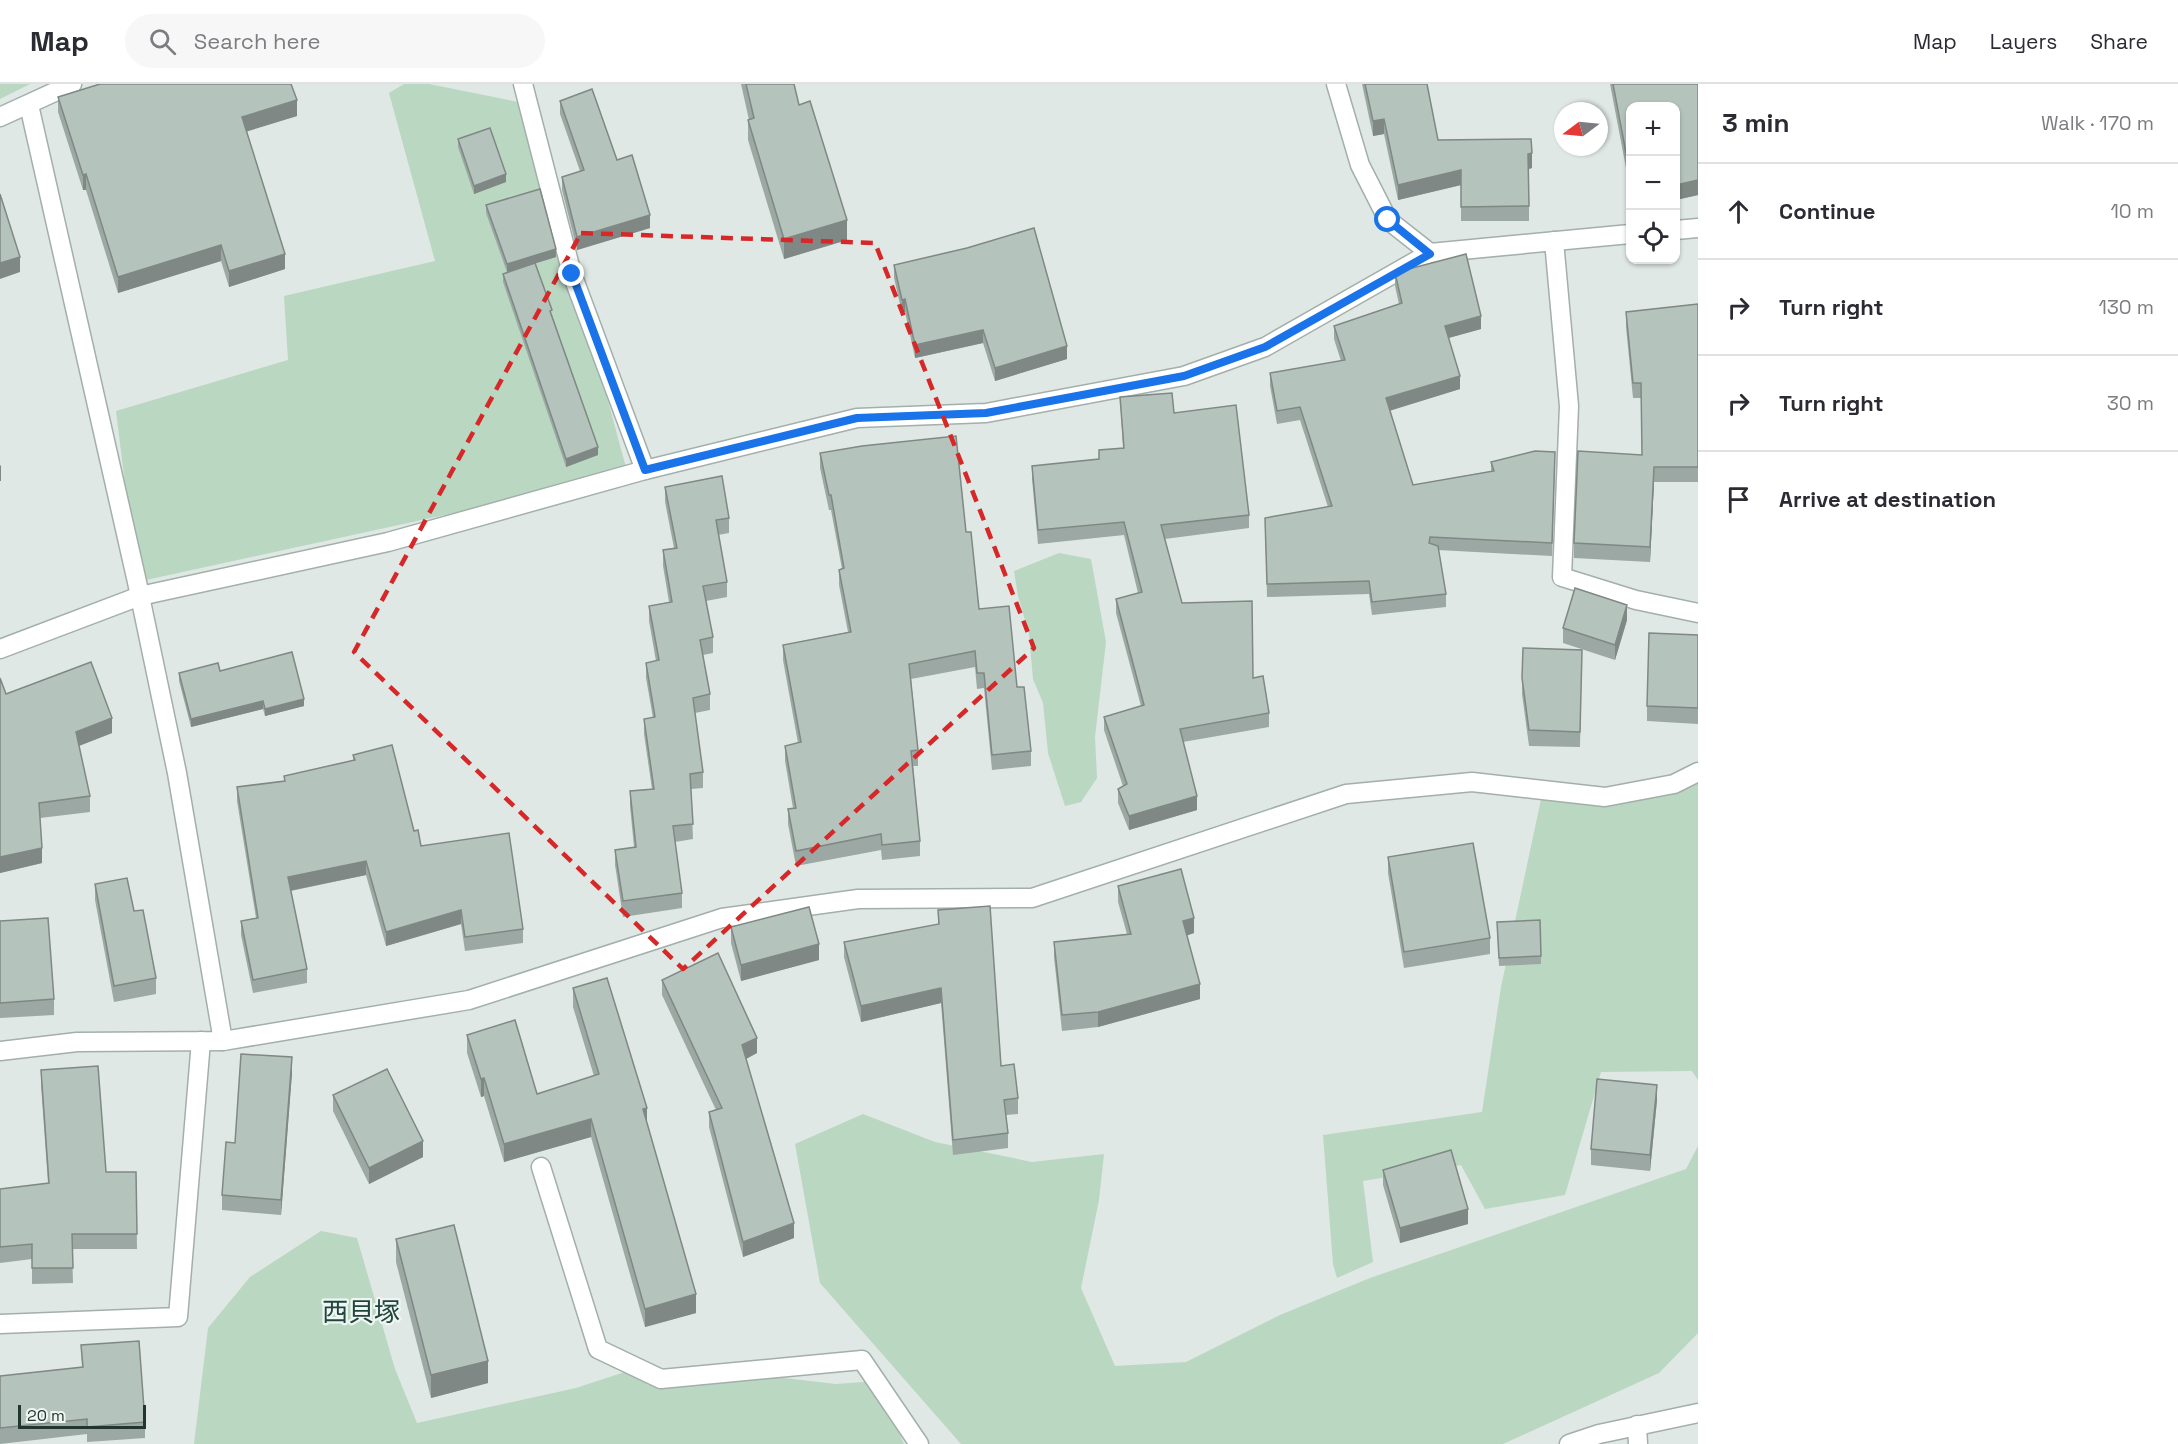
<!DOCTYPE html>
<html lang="en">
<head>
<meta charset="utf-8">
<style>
	:root { --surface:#fff; --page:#f7f7f7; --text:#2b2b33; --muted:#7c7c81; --line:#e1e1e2 }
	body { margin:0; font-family:"Space Grotesk","Noto Sans JP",sans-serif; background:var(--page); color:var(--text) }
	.controls { position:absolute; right:18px; top:18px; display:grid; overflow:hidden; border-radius:12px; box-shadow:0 2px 4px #0004 }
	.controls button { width:54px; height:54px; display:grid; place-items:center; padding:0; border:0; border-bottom:2px solid var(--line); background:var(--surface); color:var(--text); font:30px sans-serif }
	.compass { position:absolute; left:1554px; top:18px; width:54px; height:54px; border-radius:50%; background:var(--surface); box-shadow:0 2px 4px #0004; rotate:254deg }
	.scale { position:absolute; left:18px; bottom:15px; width:128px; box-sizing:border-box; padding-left:6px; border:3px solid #223630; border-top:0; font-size:16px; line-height:21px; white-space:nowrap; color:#223630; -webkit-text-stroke:4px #eff5f2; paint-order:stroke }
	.stop { position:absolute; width:18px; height:18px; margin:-14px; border:4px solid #1a73e8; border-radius:50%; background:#fff }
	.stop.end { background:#1a73e8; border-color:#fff; box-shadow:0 2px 6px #0008 }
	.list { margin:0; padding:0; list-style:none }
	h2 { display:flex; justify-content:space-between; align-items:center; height:78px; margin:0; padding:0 24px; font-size:26px }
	h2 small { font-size:20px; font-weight:400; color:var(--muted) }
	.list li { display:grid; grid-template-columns:39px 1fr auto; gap:18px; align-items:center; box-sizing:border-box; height:96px; padding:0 24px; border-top:2px solid var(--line) }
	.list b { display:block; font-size:22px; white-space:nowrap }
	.list em { font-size:20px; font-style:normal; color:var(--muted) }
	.icon { flex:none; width:33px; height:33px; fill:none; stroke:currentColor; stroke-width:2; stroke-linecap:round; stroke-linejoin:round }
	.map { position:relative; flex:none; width:1698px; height:1360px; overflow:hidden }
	header { display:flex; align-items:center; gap:36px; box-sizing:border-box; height:84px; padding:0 30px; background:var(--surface); border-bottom:2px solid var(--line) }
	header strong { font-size:28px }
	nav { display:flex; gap:33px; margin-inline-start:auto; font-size:21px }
	.search { width:420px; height:54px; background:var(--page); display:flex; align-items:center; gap:15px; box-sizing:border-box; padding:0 21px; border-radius:33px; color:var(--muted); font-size:22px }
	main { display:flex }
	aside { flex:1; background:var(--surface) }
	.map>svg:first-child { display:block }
	.green { fill:#bad7c1 }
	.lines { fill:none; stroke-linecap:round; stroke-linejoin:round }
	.street-casing { stroke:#a3afaa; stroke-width:21 }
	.street { stroke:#fff; stroke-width:18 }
	.wall { fill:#9ca8a3 }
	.shaded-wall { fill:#7f8884 }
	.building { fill:#b5c3bd; stroke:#7f8884; stroke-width:1.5 }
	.route { stroke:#1a73e8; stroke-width:8 }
	.marked { fill:none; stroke:#d62828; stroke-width:4.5; stroke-dasharray:12 8; stroke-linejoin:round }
	.labels { text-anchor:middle; stroke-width:4.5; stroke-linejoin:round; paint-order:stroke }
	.quarter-label { font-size:26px; fill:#20463c; stroke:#eff5f2 }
</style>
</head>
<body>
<header>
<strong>Map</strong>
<div class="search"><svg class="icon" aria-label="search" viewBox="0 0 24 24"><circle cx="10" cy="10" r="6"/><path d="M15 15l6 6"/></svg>Search here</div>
<nav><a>Map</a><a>Layers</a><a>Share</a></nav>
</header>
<main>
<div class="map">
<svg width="1698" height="1360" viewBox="0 0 1698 1360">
	<rect width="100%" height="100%" fill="#dfe8e4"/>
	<g class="green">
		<polygon points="0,0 30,0 0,15"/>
		<polygon points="404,0 429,0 528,20 628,391 137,498 116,327 288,276 284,212 435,177 389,9"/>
		<polygon points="1059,469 1091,475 1106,558 1095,653 1097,694 1081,718 1065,722 1048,669 1043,619 1033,595 1029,550 1018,512 1014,487"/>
		<polygon points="1698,685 1698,996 1692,987 1601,988 1565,1111 1485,1125 1461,1081 1363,1097 1373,1178 1337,1194 1333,1180 1323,1051 1482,1028 1501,903 1543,706 1605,713"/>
		<polygon points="863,1030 935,1058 1032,1078 1104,1070 1099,1116 1081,1204 1115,1282 1186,1278 1280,1231 1370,1194 1686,1085 1698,1062 1698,1249 1659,1289 1503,1360 961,1360 820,1199 795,1060"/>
		<polygon points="321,1147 357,1154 395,1285 417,1339 576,1304 637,1284 730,1288 836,1300 877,1297 904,1360 192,1360 194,1360 208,1244 250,1193"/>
	</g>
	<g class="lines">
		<g class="street-casing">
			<g id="street">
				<polyline points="523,0 572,190 645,386"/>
				<polyline points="1336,0 1360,81 1388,136 1430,169"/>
				<polyline points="29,21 137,498 177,689 223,957"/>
				<polyline points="0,33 72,0"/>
				<polyline points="1676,146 1698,144"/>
				<polyline points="1554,157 1569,322 1562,493 1636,516 1698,529"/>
				<polyline points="0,565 140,512 388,458 645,386 857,334 986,329 1184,292 1265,263 1430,169 1630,150"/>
				<polyline points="0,967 77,958 223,957 469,916 722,834 858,815 1032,814 1346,710 1472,698 1605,713 1674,700 1698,688"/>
				<polyline points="541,1083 598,1265 661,1295 862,1276 919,1360"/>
				<polyline points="0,1240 178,1233 201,957"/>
				<polyline points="1637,1341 1638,1360"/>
				<polyline points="1569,1360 1599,1350 1698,1329"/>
			</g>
		</g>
		<use href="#street" class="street"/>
	</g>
	<g class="wall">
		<polygon points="741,0 794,0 799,21 847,156 784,175 748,56 748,36 749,36"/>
		<polygon points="1362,0 1427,0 1438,56 1532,84 1529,85 1529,137 1461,137 1461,101 1398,116 1384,50 1373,52"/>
		<polygon points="1610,0 1698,0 1698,111 1676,116 1630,22 1630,105"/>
		<polygon points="58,13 297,32 246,47 285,185 229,203 221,177 118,209 86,106 83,106 58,28"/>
		<polygon points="560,17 617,76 650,144 577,166 562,106 562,93 580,87 560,30"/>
		<polygon points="458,55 506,98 474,110 458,63"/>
		<polygon points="486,121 556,173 507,188 486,129"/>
		<polygon points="894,181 1067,275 995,297 983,259 915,274 905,228 902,229 894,194"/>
		<polygon points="1395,189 1481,245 1448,254 1460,305 1390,326 1413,401 1491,387 1491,378 1555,381 1552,472 1438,466 1446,510 1446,523 1372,531 1369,510 1267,513 1265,434 1328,423 1300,336 1277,340 1270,302 1270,289 1341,277 1334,255 1334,242 1399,220 1395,202"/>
		<polygon points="503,190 552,231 598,371 566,383 503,198"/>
		<polygon points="1698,220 1698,398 1654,398 1650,478 1574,474 1574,459 1642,371 1641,314 1633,314 1626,243 1626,228"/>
		<polygon points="1120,313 1174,329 1249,431 1249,444 1165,455 1182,519 1253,594 1269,629 1269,643 1183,658 1197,726 1129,746 1118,719 1118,705 1123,702 1104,646 1104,633 1141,622 1116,529 1116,515 1138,509 1124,451 1038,460 1032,395 1032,382 1099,375 1099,366 1123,364"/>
		<polygon points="820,369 966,448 979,525 1017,603 1031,667 1031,682 992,686 984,604 977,605 975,583 911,595 918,666 918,682 913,682 920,757 920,772 882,776 881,766 796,782 788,740 788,725 793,724 785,677 785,662 798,659 783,576 783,561 848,548 839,501 839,486 842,485 831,426 829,426 820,384"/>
		<polygon points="665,403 729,434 729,449 718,451 727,498 727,513 706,517 713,553 713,569 703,571 710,610 710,626 695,629 703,688 703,704 691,705 693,755 675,758 682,809 682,824 623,833 615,781 615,766 634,763 630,722 630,707 652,705 644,650 644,635 653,634 646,594 646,579 656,577 649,537 649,522 669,518 663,482 663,466 674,464 665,418"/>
		<polygon points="1627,536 1615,576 1563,559 1563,544"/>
		<polygon points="1698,551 1698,640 1647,637 1647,622"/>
		<polygon points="1523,564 1582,566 1580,663 1529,662 1522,610"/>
		<polygon points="220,587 304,622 265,632 263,625 191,643 179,597 179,589"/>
		<polygon points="0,594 6,610 112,649 79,662 90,712 90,728 40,734 42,779 0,789"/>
		<polygon points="353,671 414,747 421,762 523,845 523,859 465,867 461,840 386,862 366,791 291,807 307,885 307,899 253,909 241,851 241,837 256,834 237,717 237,703 284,697 284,692 353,676"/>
		<polygon points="1388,773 1490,854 1490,870 1404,884 1388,789"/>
		<polygon points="95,800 134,827 156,894 156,910 114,918 95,816"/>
		<polygon points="1118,802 1194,849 1187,851 1200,915 1098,943 1062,947 1054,873 1054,858 1127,850 1118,818"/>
		<polygon points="938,826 1001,982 1018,1014 1018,1030 1006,1031 1008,1049 1008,1064 953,1071 941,919 861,938 844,873 844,858 938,841"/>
		<polygon points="1540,836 1541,880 1499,882 1497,838"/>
		<polygon points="0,837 54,915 54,931 0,934"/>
		<polygon points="731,843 819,876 741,897 731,859"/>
		<polygon points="662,896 757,969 746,975 794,1154 743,1173 709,1043 709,1028 716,1026 662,911"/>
		<polygon points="573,904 647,1039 696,1229 645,1243 591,1053 504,1078 484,1012 481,1013 467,969 467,951 537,1010 594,992 573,923"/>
		<polygon points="41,986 106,1088 136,1088 137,1165 72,1165 73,1199 32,1200 32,1175 0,1179 0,1105 48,1099 41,1001"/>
		<polygon points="292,989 281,1131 222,1126 222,1111 235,1059"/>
		<polygon points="333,1011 423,1073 369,1100 333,1027"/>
		<polygon points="1657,1016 1650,1087 1591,1081 1591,1065"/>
		<polygon points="1383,1086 1468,1140 1400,1159 1383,1101"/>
		<polygon points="396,1155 488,1299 431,1314 396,1178"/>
		<polygon points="81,1261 145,1338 145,1354 87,1358 87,1350 0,1360 0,1292 82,1284"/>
	</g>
	<g class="shaded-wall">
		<polygon points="297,16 297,32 242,49 242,33"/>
		<polygon points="1384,35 1384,50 1373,52 1373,37"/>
		<polygon points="1532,69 1532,84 1528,85 1528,70"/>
		<polygon points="1461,86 1461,101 1398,116 1398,101"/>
		<polygon points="86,90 86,106 83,106 83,91"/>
		<polygon points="506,90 506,98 474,110 474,102"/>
		<polygon points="1698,96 1698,111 1676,116 1676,101"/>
		<polygon points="650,131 650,144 577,166 577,153"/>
		<polygon points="847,136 847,156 784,175 784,155"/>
		<polygon points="221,161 221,177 118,209 118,193"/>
		<polygon points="556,165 556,173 507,188 507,180"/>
		<polygon points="285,170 285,185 229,203 229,187"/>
		<polygon points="20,173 20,188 0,195 0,179"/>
		<polygon points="905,215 905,228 902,229 902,216"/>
		<polygon points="1481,232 1481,245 1445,255 1445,242"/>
		<polygon points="983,246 983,259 915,274 915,261"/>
		<polygon points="1067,262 1067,275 995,297 995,284"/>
		<polygon points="1460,292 1460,305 1386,328 1386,314"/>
		<polygon points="598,363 598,371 566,383 566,375"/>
		<polygon points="1,381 1,397 0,397 0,382"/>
		<polygon points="1654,383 1654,398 1650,478 1650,463"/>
		<polygon points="1627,521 1627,536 1615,576 1615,561"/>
		<polygon points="304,615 304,622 265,632 265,625"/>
		<polygon points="263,617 263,625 191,643 191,635"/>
		<polygon points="112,634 112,649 76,663 76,648"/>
		<polygon points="1197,712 1197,726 1129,746 1129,732"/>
		<polygon points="42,764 42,779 0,789 0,773"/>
		<polygon points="366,777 366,791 288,807 288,793"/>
		<polygon points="461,826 461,840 386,862 386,848"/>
		<polygon points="1194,834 1194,849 1183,853 1183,837"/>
		<polygon points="819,860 819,876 741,897 741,881"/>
		<polygon points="1200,900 1200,915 1098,943 1098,928"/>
		<polygon points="941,904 941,919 861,938 861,922"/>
		<polygon points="757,954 757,969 742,977 742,961"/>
		<polygon points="292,973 292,989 281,1131 281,1116"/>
		<polygon points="484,994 484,1012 481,1013 481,995"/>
		<polygon points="1657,1001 1657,1016 1650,1087 1650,1071"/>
		<polygon points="647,1024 647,1042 643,1025"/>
		<polygon points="591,1035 591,1053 504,1078 504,1060"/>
		<polygon points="423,1057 423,1073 369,1100 369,1084"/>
		<polygon points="1468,1125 1468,1140 1400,1159 1400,1144"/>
		<polygon points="794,1139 794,1154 743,1173 743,1158"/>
		<polygon points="696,1210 696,1229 645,1243 645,1225"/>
		<polygon points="488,1277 488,1299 431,1314 431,1291"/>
	</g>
	<g class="building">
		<polygon points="100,0 291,0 297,16 242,33 285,170 229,187 221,161 118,193 86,90 83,91 58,13"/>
		<polygon points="746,0 794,0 799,21 810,17 847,136 784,155 748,36 754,34"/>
		<polygon points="1365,0 1427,0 1438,56 1531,55 1532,69 1528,70 1529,122 1461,123 1461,86 1398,101 1384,35 1373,37"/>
		<polygon points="1613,0 1698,0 1698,96 1676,101 1676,22 1630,22 1630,90"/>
		<polygon points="592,5 617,76 632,71 650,131 577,153 562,93 584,86 560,17"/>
		<polygon points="490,44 506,90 474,102 458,55"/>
		<polygon points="540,105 556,165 507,180 486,121"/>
		<polygon points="0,110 20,173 0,179"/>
		<polygon points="1034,144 1067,262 995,284 983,246 915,261 905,215 902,216 894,181 967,164"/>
		<polygon points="1466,170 1481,232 1445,242 1460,292 1386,314 1413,401 1494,387 1491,378 1535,367 1555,368 1552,459 1430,453 1429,459 1438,462 1446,510 1372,518 1369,497 1267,500 1265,434 1332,422 1300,323 1277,327 1270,289 1345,276 1334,242 1402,219 1395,189 1397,188"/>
		<polygon points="535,179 552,226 550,227 598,363 566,375 503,190"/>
		<polygon points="1698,220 1698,383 1654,383 1650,463 1574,459 1578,367 1642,371 1641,299 1633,299 1626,228"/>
		<polygon points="1172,309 1174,329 1236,321 1249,431 1161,441 1182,519 1252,517 1253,594 1263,592 1269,629 1180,645 1197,712 1129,732 1118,705 1127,700 1104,633 1144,621 1116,515 1142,508 1124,438 1038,446 1032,382 1099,375 1099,366 1124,364 1120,313"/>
		<polygon points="956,352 966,448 971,448 979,525 1009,522 1017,603 1024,603 1031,667 992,671 984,589 977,589 975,567 909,580 918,666 911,667 920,757 882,761 881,750 796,767 788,725 796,724 785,662 801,658 783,561 851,548 839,486 844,484 831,411 829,411 820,369 862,362"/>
		<polygon points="722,392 729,434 716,436 727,498 703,502 713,553 700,556 710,610 693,614 703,688 690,690 693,740 673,742 682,809 623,817 615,766 636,763 630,707 654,705 644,635 655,633 646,579 659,576 649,522 672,518 663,466 677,464 665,403"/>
		<polygon points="1575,504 1627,521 1615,561 1563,544"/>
		<polygon points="1649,549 1698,551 1698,624 1647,622"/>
		<polygon points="1523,564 1582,566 1580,648 1529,646 1522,594"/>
		<polygon points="292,568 304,615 265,625 263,617 191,635 179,589 218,579 220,587"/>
		<polygon points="91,578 112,634 76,648 90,712 39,719 42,764 0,773 0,594 6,610"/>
		<polygon points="392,661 414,747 418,746 421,762 509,749 523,845 465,853 461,826 386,848 366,777 288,793 307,885 253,896 241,837 258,834 237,703 285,697 284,692 355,676 353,671"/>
		<polygon points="1473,759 1490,854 1404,868 1388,773"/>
		<polygon points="1181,785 1194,834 1183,837 1200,900 1098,928 1062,931 1054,858 1131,850 1118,802"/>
		<polygon points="127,794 134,827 143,826 156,894 114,902 95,800"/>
		<polygon points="990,822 1001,982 1014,980 1018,1014 1004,1016 1008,1049 953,1056 941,904 861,922 844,858 939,840 938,826"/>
		<polygon points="809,823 819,860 741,881 731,843"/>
		<polygon points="48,834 54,915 0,919 0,837"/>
		<polygon points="1540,836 1541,872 1499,874 1497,838"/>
		<polygon points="718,869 757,954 742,961 794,1139 743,1158 709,1028 722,1024 662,896"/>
		<polygon points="607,894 647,1024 643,1025 696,1210 645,1225 591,1035 504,1060 484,994 481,995 467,951 515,936 537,1010 599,990 573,904"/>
		<polygon points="241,970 292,973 281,1116 222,1111 226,1058 235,1059"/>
		<polygon points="98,982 106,1088 136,1088 137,1150 72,1150 73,1184 32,1184 32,1160 0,1163 0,1105 49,1099 41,986"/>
		<polygon points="387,985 423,1057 369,1084 333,1011"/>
		<polygon points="1597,995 1657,1001 1650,1071 1591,1065"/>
		<polygon points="1451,1066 1468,1125 1400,1144 1383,1086"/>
		<polygon points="454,1141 488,1277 431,1291 396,1155"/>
		<polygon points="139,1257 145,1338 87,1343 87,1335 0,1344 0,1292 83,1283 81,1261"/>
	</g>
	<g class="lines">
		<polyline class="route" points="572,190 645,386 857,334 986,329 1184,292 1265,263 1430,170 1388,136"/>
	</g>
	<path class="marked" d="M581 149 875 159 1034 564 683 885 354 568Z"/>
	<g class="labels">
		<g class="quarter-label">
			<text x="361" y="1237">西貝塚</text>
		</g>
	</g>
</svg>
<div class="controls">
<button>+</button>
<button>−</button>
<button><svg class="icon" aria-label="locate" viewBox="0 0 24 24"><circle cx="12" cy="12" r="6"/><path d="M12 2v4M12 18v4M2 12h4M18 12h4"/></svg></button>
</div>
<svg class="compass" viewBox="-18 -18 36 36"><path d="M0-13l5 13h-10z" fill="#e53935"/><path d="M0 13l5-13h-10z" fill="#7c7c81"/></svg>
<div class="scale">20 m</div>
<div class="stop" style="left:1388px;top:136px"></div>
<div class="stop end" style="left:572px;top:190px"></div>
</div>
<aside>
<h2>3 min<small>Walk · 170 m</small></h2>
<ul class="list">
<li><svg class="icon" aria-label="ahead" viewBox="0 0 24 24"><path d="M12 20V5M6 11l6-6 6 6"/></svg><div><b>Continue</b></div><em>10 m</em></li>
<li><svg class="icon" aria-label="right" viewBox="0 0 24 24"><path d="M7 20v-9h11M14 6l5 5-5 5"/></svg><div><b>Turn right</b></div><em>130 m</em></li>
<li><svg class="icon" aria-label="right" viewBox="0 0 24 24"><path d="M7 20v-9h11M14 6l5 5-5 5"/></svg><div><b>Turn right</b></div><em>30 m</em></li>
<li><svg class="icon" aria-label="arrive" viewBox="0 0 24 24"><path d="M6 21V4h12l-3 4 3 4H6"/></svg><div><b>Arrive at destination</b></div></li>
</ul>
</aside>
</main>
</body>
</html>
